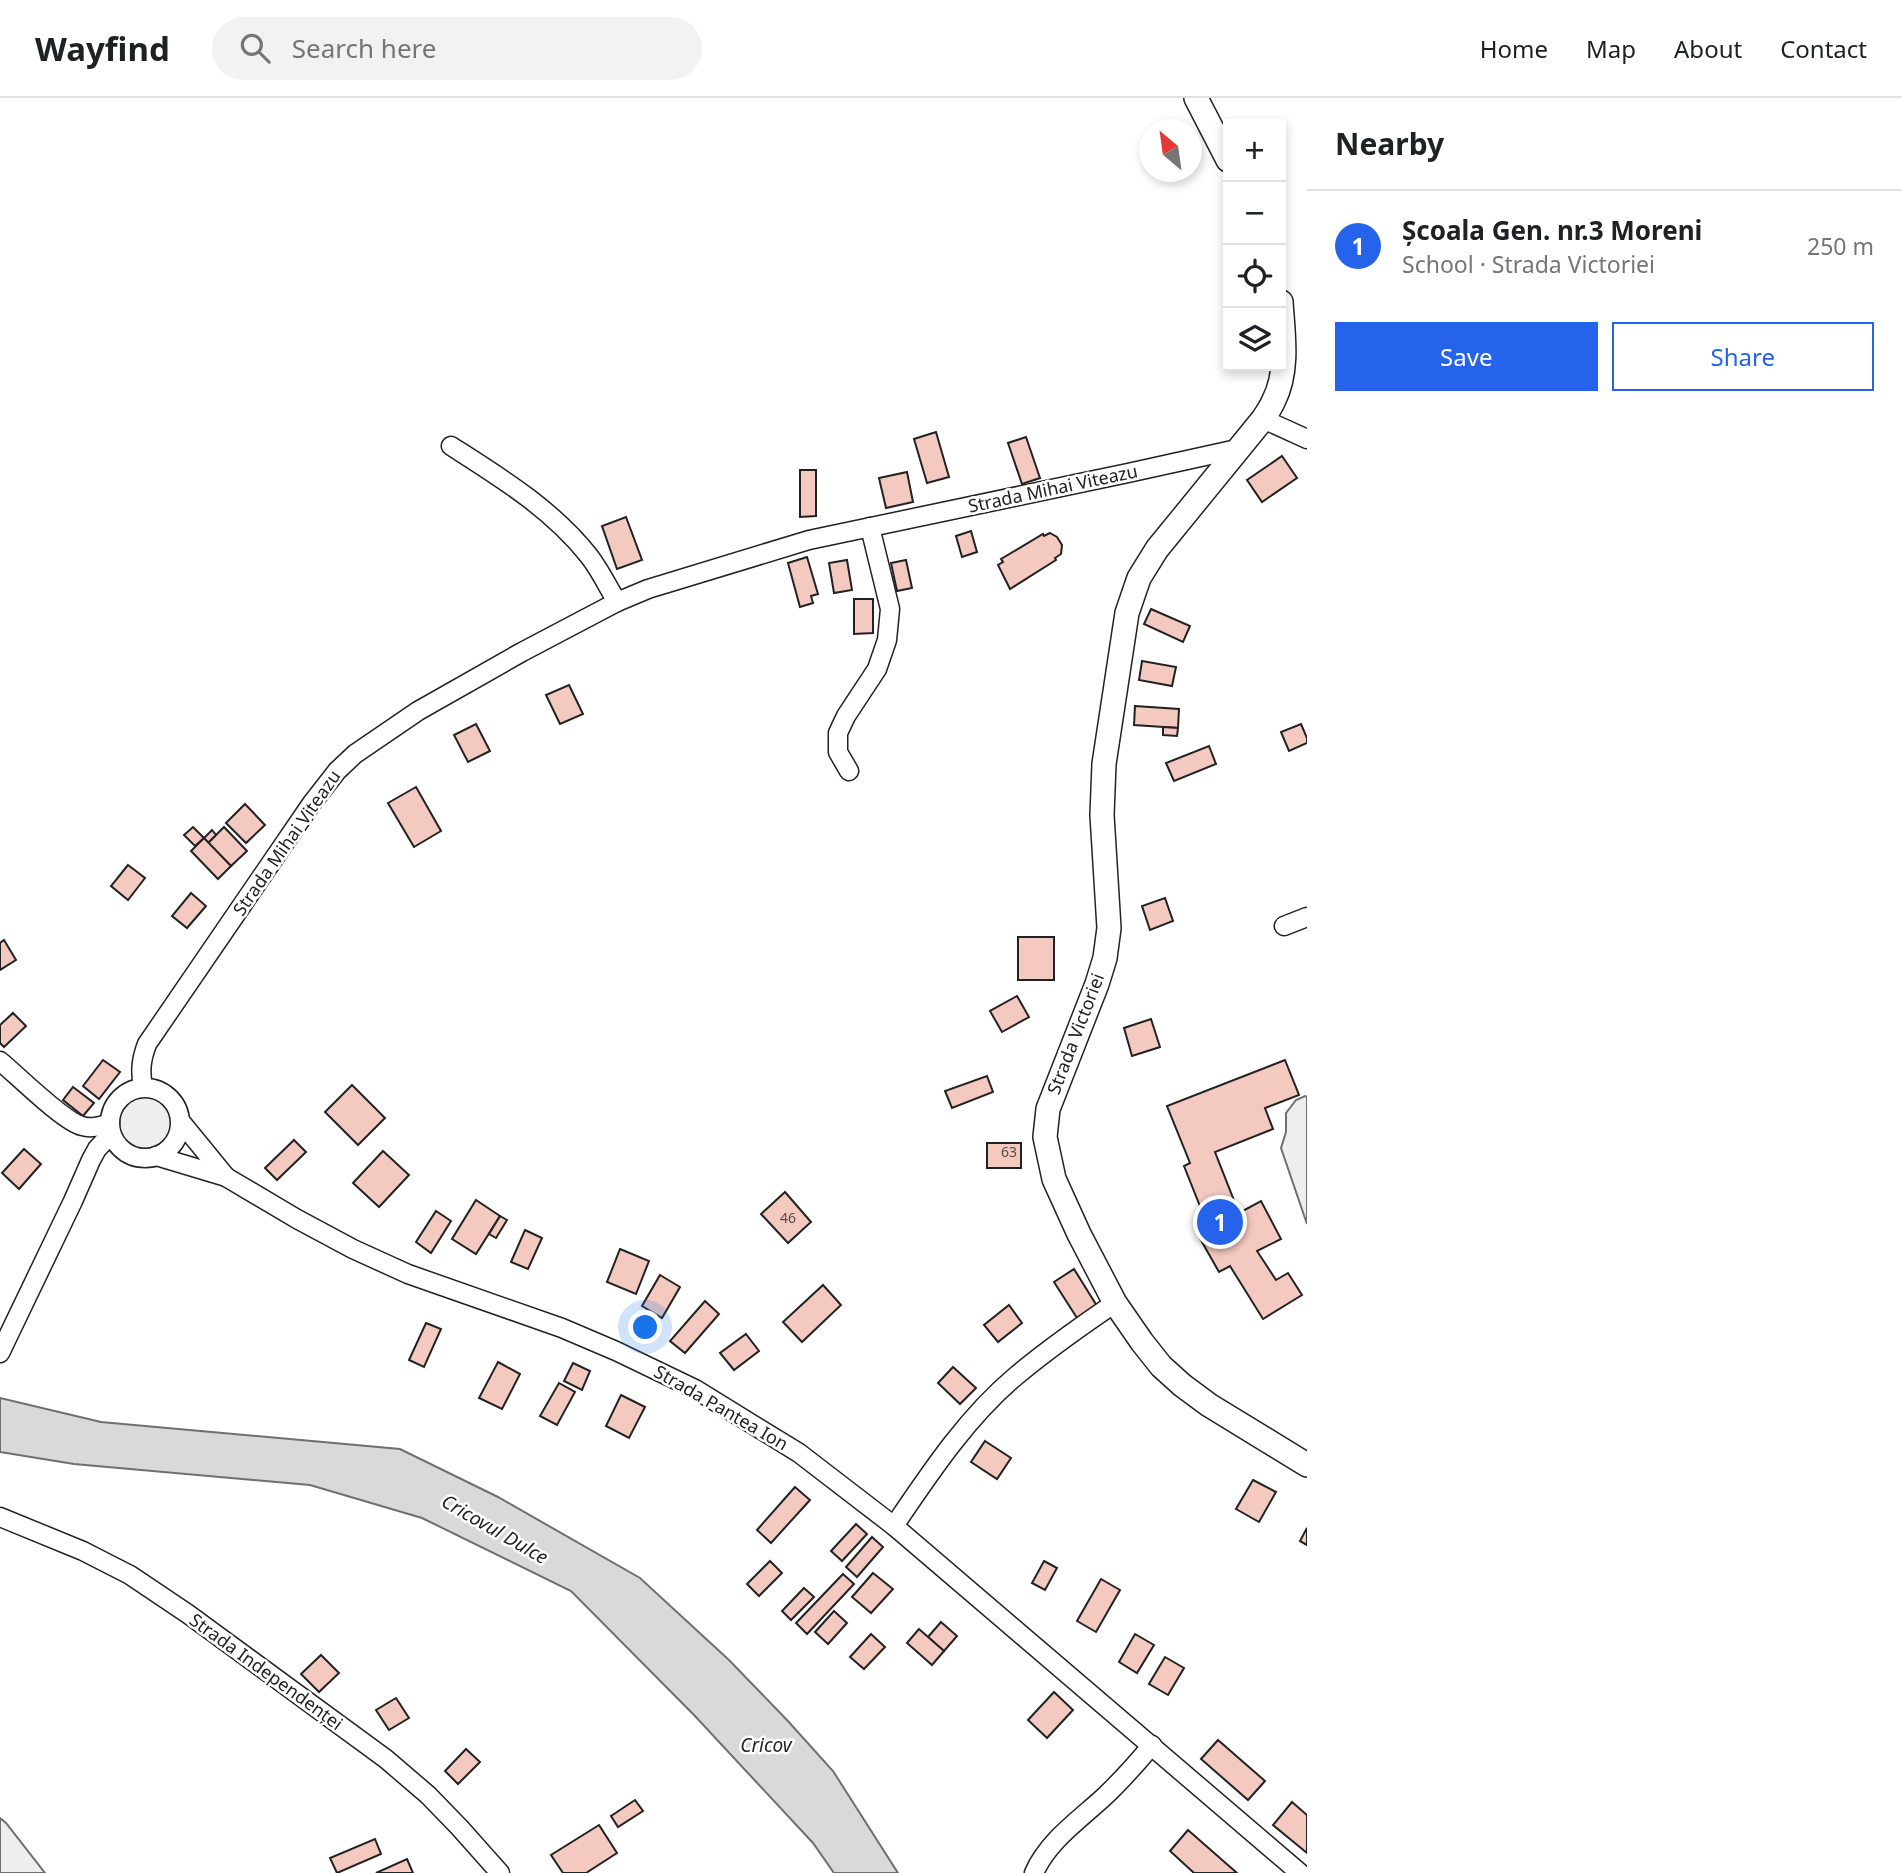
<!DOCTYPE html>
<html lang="en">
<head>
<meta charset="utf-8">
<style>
	:root { --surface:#fff; --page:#f2f2f2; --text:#202124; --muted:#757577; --line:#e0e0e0; --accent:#2563eb }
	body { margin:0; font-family:"Noto Sans",sans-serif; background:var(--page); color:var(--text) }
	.controls { position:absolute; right:21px; top:21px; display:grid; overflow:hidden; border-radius:0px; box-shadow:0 4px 10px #0003 }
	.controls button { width:63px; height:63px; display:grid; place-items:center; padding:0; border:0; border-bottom:2px solid var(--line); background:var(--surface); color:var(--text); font:35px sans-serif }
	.compass { position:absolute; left:1139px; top:21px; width:63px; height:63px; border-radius:50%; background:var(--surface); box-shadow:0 4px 10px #0003; rotate:331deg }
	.you { position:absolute; left:646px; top:1230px; width:24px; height:24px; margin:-18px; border:5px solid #fff; border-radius:50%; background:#1a73e8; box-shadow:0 0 0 10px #1a73e833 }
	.badge { display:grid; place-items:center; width:46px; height:46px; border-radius:50%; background:var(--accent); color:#fff; font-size:23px; font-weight:700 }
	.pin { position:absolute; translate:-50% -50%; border:4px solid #fff; box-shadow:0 2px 7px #0006 }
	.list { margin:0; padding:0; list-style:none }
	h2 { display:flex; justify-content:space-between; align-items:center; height:91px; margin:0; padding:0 28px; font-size:30px }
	h2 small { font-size:23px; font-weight:400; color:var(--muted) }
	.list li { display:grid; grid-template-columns:46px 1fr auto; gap:21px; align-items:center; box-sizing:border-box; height:112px; padding:0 28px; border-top:2px solid var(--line) }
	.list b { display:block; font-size:26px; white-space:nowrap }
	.list p { margin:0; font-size:23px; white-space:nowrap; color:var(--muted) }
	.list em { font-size:23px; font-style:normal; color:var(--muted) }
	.actions { display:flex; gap:14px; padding:21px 28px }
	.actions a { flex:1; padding:16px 0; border:2px solid var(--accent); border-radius:0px; text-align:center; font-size:24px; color:var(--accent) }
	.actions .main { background:var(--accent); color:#fff }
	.icon { flex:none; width:38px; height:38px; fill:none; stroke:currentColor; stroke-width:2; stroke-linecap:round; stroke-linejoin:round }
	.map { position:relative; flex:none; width:1307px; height:1775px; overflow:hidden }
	header { display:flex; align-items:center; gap:42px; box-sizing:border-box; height:98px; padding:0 35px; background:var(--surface); border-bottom:2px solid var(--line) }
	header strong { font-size:33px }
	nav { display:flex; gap:38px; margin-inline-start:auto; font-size:24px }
	.search { width:490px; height:63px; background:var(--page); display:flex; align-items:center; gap:18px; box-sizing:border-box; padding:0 24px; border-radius:38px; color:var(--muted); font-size:26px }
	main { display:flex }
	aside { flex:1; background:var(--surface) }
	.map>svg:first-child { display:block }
	.green { fill:#eee; stroke:#6f6f6f; stroke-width:2 }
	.water { fill:#d9d9d9; stroke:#6f6f6f; stroke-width:2 }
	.building { fill:#f3c9c0; stroke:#222; stroke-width:2 }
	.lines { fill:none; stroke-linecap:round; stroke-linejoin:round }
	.minor-casing { stroke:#222; stroke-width:21 }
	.major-casing { stroke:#222; stroke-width:26 }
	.minor { stroke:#fff; stroke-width:18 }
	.major { stroke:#fff; stroke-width:23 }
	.labels { text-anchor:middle; stroke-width:5; stroke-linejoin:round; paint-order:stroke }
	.number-label { font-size:14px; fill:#564c4a }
	.street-label { font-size:18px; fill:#222; stroke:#fff }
	.water-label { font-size:19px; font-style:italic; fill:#222; stroke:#fff }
</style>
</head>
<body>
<header>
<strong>Wayfind</strong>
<div class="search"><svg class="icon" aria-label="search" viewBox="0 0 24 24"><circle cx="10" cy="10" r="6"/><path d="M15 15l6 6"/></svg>Search here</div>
<nav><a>Home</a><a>Map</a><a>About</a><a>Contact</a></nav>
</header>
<main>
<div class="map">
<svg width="1307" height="1775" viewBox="0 0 1307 1775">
	<rect width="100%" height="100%" fill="#fff"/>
	<g class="green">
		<circle cx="144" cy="1025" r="29"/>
		<polygon points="1305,998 1307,999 1307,1126 1281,1050 1286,1034 1286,1015 1296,1002"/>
		<polygon points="0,1720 6,1725 45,1775 0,1775"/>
	</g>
	<polygon class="water" points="0,1300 101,1324 400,1351 498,1399 640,1480 729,1562 787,1622 833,1673 898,1775 834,1775 813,1745 694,1617 571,1493 422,1420 310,1387 74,1366 0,1354"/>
	<g class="building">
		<polygon points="936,334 949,379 927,385 914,341"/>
		<polygon points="1026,339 1040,380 1022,386 1008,345"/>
		<polygon points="1282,358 1297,380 1262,404 1247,382"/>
		<polygon points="800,372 816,372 816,418 800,419"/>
		<polygon points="907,374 913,404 886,410 879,380"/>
		<polygon points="626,419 642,462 617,471 602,428"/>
		<polygon points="971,433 977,454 962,459 956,438"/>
		<polygon points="1050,435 1057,439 1062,447 1061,456 1055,460 1056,462 1010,491 998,467 1003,464 1001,461 1043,436 1044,438"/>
		<polygon points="807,459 818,496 811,498 813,505 800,509 788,465"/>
		<polygon points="847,462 852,492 834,495 829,465"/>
		<polygon points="906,462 912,490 897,493 891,465"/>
		<polygon points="854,501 873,501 873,535 854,536"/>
		<polygon points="1151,511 1190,528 1183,544 1144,526"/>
		<polygon points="1142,563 1176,569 1172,588 1139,582"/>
		<polygon points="569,587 583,616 560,626 546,597"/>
		<polygon points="1135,608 1179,611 1178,630 1134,627"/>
		<polygon points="476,626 490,653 468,664 454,637"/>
		<polygon points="1301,626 1307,640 1307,645 1289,653 1281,634"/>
		<polygon points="1163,629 1178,630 1177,638 1163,637"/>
		<polygon points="1209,648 1216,666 1174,683 1166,665"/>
		<polygon points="416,689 441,733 414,749 388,705"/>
		<polygon points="245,706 265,727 246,745 226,725"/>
		<polygon points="193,729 204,740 195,748 184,737"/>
		<polygon points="224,729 247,753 231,768 208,745"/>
		<polygon points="212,732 216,737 208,745 204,740"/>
		<polygon points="204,740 231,768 218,781 191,753"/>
		<polygon points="128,767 145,780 128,802 111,788"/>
		<polygon points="191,795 206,808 187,830 172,818"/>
		<polygon points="1165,800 1173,823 1150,832 1142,808"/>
		<rect x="1018" y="839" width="36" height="43"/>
		<polygon points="4,842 16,862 0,872 0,845"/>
		<polygon points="1017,898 1029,919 1002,934 990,913"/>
		<polygon points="13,915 26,928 4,949 0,945 0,927"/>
		<polygon points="1151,921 1160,949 1132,958 1124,930"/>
		<polygon points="103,962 120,974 99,1001 83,988"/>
		<polygon points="1285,962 1299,997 1265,1010 1273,1031 1215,1054 1239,1115 1261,1103 1281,1141 1257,1153 1276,1182 1288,1175 1302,1197 1263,1221 1230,1168 1219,1174 1198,1137 1209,1131 1184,1068 1190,1065 1167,1008"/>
		<polygon points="987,978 993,994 952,1010 945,993"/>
		<polygon points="352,987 385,1020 358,1047 325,1014"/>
		<polygon points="73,989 94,1005 83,1018 63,1002"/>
		<polygon points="294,1042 306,1054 277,1082 265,1070"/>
		<rect x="987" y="1045" width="34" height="25"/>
		<polygon points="24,1051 41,1066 19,1091 2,1075"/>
		<polygon points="383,1053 409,1077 379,1109 353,1085"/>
		<polygon points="785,1094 811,1124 788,1145 761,1116"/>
		<polygon points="476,1102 500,1118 476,1156 452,1141"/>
		<polygon points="436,1113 451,1123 431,1155 416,1144"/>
		<polygon points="500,1118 507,1122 496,1140 489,1136"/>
		<polygon points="525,1132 542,1140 528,1171 511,1164"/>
		<polygon points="620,1151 649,1163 636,1196 607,1184"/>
		<polygon points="1074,1171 1097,1208 1077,1220 1054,1184"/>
		<polygon points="660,1177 680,1189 662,1220 642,1208"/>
		<polygon points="823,1187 841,1207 802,1244 783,1224"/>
		<polygon points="705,1203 719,1216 685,1255 670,1243"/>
		<polygon points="1009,1207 1022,1225 998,1244 984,1227"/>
		<polygon points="426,1225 441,1231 424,1269 409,1262"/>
		<polygon points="746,1236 759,1253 734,1272 720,1255"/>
		<polygon points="498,1264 520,1276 502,1311 479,1300"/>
		<polygon points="573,1265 590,1273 582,1292 564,1283"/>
		<polygon points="953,1269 976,1290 960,1306 938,1285"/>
		<polygon points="559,1285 575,1294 557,1327 540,1318"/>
		<polygon points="621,1297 645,1309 629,1340 606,1328"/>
		<polygon points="985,1343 1011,1360 997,1381 971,1364"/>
		<polygon points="1253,1382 1276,1394 1259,1424 1236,1411"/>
		<polygon points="795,1389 810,1402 771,1445 757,1432"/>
		<polygon points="856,1426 867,1436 842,1463 831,1453"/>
		<polygon points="1307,1430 1307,1447 1300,1443"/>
		<polygon points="872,1439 883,1449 857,1479 846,1469"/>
		<polygon points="770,1463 782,1475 759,1498 747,1486"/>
		<polygon points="1044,1463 1057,1470 1045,1492 1032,1485"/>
		<polygon points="873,1475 893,1491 871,1515 852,1499"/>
		<polygon points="843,1476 854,1486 807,1536 796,1525"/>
		<polygon points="1101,1481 1120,1492 1096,1534 1077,1523"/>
		<polygon points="804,1490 814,1499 791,1522 782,1513"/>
		<polygon points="834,1513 847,1525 828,1546 815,1534"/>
		<polygon points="941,1524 957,1538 944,1553 928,1539"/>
		<polygon points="919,1531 944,1553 932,1567 907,1545"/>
		<polygon points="871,1536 885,1549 864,1571 850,1559"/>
		<polygon points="1135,1536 1154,1547 1137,1575 1119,1564"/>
		<polygon points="321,1557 339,1575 319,1594 301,1576"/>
		<polygon points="1165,1559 1184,1570 1168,1597 1149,1586"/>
		<polygon points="1054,1594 1073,1612 1047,1640 1028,1622"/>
		<polygon points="396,1600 409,1620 389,1632 376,1612"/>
		<polygon points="1218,1642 1265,1683 1248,1702 1201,1661"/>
		<polygon points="466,1651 480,1664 458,1686 445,1673"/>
		<polygon points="635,1702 643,1713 618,1729 611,1718"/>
		<polygon points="1292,1704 1307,1717 1307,1755 1273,1727"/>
		<polygon points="599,1727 617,1755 586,1775 563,1775 551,1757"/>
		<polygon points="1188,1732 1237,1775 1194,1775 1170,1753"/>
		<polygon points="375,1741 381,1756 337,1775 330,1760"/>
		<polygon points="407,1761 413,1775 376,1775"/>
	</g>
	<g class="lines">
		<g class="minor-casing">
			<g id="minor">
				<polyline points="1263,321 1307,341"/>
				<path d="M451 348C501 380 552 411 589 458 600 472 608 489 617 504"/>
				<polyline points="849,673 838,654 838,635 846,618 877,571 887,542 890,511 870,429"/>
				<polyline points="1284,828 1307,819"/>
				<path d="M0 963C17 977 64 1024 82 1028 92 1031 100 1028 110 1025"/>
				<path d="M143 989C140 973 141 962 147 946L312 705 337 673 355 656 418 613 522 554 617 504 648 491 809 442 1128 375 1237 351"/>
				<circle cx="145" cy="1025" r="35"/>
				<polyline points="181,1024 226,1079"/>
				<polyline points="156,1058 226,1079 297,1121 353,1151 408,1176 562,1230 616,1253 695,1291 799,1355 894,1428 1300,1775"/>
				<polyline points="0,1255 73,1103 91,1062 97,1051 111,1036"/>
				<polyline points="0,1419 83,1453 130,1477 188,1516 386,1661 428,1697 460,1730 500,1775"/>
				<path d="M894 1428C930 1375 967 1319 1016 1278 1047 1252 1081 1228 1115 1205"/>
				<path d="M1034 1775C1048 1743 1079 1722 1104 1699 1121 1683 1137 1665 1152 1647"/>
			</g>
		</g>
		<g class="major-casing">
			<g id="major">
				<polyline points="1196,0 1228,62"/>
				<path d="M1281 204C1283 235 1289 272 1274 302 1271 309 1267 315 1263 321L1157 451 1139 480 1127 515 1104 666 1102 717 1109 830 1105 860 1097 886 1048 1011 1045 1039 1054 1081 1079 1136 1115 1205 1142 1244 1161 1268 1182 1287 1209 1307 1307 1367"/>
			</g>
		</g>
		<use href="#minor" class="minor"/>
		<use href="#major" class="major"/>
	</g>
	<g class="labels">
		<g class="number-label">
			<text x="1009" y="1059">63</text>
			<text x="788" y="1125">46</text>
		</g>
		<g class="street-label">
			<text transform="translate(1053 391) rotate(-12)" y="6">Strada Mihai Viteazu</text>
			<text transform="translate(287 745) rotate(-55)" y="6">Strada Mihai Viteazu</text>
			<text transform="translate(1076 936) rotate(-69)" y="6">Strada Victoriei</text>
			<text transform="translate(721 1310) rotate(30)" y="6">Strada Pantea Ion</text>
			<text transform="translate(266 1574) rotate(36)" y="6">Strada Independenței</text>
		</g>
		<g class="water-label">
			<text transform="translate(495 1431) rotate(30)" y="7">Cricovul Dulce</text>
			<text x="766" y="1654">Cricov</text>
		</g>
	</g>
</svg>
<div class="controls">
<button>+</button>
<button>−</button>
<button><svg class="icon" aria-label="locate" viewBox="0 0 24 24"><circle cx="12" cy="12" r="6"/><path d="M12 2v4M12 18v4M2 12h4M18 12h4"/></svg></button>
<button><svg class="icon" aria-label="layers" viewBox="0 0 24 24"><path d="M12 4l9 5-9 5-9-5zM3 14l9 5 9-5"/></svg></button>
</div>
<svg class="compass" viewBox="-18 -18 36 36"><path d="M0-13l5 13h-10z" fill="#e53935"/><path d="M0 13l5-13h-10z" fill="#757577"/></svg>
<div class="you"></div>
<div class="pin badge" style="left:1220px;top:1124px">1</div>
</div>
<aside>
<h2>Nearby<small></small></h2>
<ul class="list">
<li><span class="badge">1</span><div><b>Școala Gen. nr.3 Moreni</b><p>School · Strada Victoriei</p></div><em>250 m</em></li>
</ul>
<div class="actions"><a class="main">Save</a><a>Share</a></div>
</aside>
</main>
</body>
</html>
